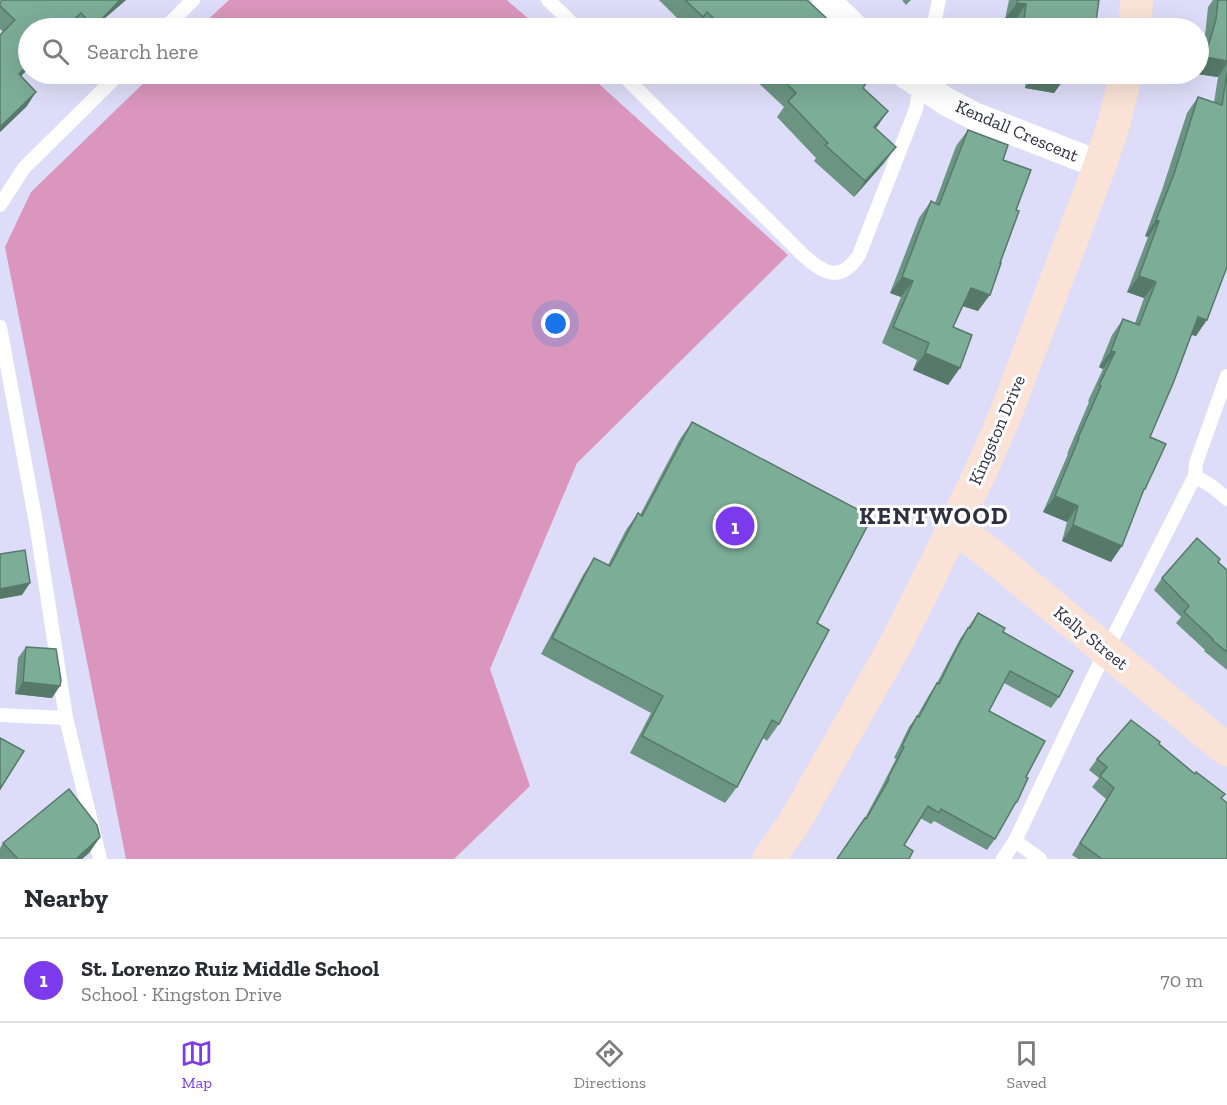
<!DOCTYPE html>
<html lang="en">
<head>
<meta charset="utf-8">
<style>
	:root { --surface:#fff; --page:#f7f7f7; --text:#2b2b33; --muted:#7c7c81; --line:#e1e1e2; --accent:#7c3aed }
	body { margin:0; font-family:"Zilla Slab",serif; background:var(--page); color:var(--text) }
	.you { position:absolute; left:556px; top:324px; width:21px; height:21px; margin:-15px; border:4px solid #fff; border-radius:50%; background:#1a73e8; box-shadow:0 0 0 9px #1a73e833 }
	.badge { display:grid; place-items:center; width:39px; height:39px; border-radius:50%; background:var(--accent); color:#fff; font-size:20px; font-weight:700 }
	.pin { position:absolute; translate:-50% -50%; border:3px solid #fff; box-shadow:0 2px 6px #0006 }
	.list { margin:0; padding:0; list-style:none }
	h2 { display:flex; justify-content:space-between; align-items:center; height:78px; margin:0; padding:0 24px; font-size:26px }
	h2 small { font-size:20px; font-weight:400; color:var(--muted) }
	.list li { display:grid; grid-template-columns:39px 1fr auto; gap:18px; align-items:center; box-sizing:border-box; height:84px; padding:0 24px; border-top:2px solid var(--line) }
	.list b { display:block; font-size:22px; white-space:nowrap }
	.list p { margin:0; font-size:20px; white-space:nowrap; color:var(--muted) }
	.list em { font-size:20px; font-style:normal; color:var(--muted) }
	.icon { flex:none; width:33px; height:33px; fill:none; stroke:currentColor; stroke-width:2; stroke-linecap:round; stroke-linejoin:round }
	.map { position:relative; flex:none; width:1227px; height:859px; overflow:hidden }
	.search { position:absolute; background:var(--surface); box-shadow:0 6px 24px #0002; left:18px; right:18px; top:18px; height:66px; display:flex; align-items:center; gap:15px; box-sizing:border-box; padding:0 21px; border-radius:33px; color:var(--muted); font-size:22px }
	.sheet { height:162px; background:var(--surface) }
	nav { display:flex; justify-content:space-around; align-items:center; box-sizing:border-box; height:84px; border-top:2px solid var(--line); background:var(--surface); font-size:16px; color:var(--muted) }
	nav a { display:grid; justify-items:center; gap:3px }
	nav .on { color:var(--accent) }
	.map>svg:first-child { display:block }
	.green { fill:#da96bc }
	.lines { fill:none; stroke-linecap:round; stroke-linejoin:round }
	.lane { stroke:#fff; stroke-width:14 }
	.street { stroke:#fff; stroke-width:28 }
	.secondary { stroke:#fbe2d7; stroke-width:33 }
	.wall { fill:#6b9582 }
	.shaded-wall { fill:#57796a }
	.building { fill:#7cad97; stroke:#57796a; stroke-width:1.5 }
	.labels { text-anchor:middle; stroke-width:6; stroke-linejoin:round; paint-order:stroke }
	.street-label { font-size:18px; fill:#303041; stroke:#fff }
	.district-label { font-size:24px; font-weight:bold; letter-spacing:1.5px; fill:#303041; stroke:#fff }
</style>
</head>
<body>
<div class="map">
<svg width="1227" height="859" viewBox="0 0 1227 859">
	<rect width="100%" height="100%" fill="#ddddf9"/>
	<g class="green">
		<polygon points="229,0 507,0 539,28 199,28"/>
		<polygon points="153,74 588,74 788,255 577,463 490,669 530,786 454,859 126,859 5,247 31,192"/>
	</g>
	<g class="lines">
		<g class="lane">
			<polyline points="548,0 577,28"/>
			<polyline points="165,28 193,0"/>
			<polyline points="933,28 939,0"/>
			<path d="M622 74 803 255C824 274 841 283 859 255L916 109 921 81"/>
			<polyline points="0,205 24,168 119,74"/>
			<polyline points="0,327 36,523 66,718 100,859"/>
			<polyline points="1195,476 1213,487 1227,499"/>
			<polyline points="0,715 66,718"/>
			<polyline points="1015,841 1040,859"/>
			<polyline points="1003,859 1015,841 1094,675 1195,476 1196,463 1227,376"/>
		</g>
		<g class="street">
			<polyline points="826,0 855,28"/>
			<polyline points="905,74 947,102 974,116 1100,165"/>
		</g>
		<g class="secondary">
			<polyline points="1134,28 1137,0"/>
			<polyline points="954,528 980,546 1227,750"/>
			<polyline points="769,859 794,823 897,642 936,564 981,471 1006,413 1100,165 1114,123 1126,74"/>
		</g>
	</g>
	<g class="wall">
		<polygon points="2,0 126,0 105,18 96,28 72,28 71,27 28,28 28,69 21,76 27,106 0,132 0,35 3,32 0,29 0,2"/>
		<polygon points="659,0 807,0 837,28 687,28"/>
		<polygon points="902,0 911,0 906,5"/>
		<polygon points="1009,0 1099,0 1095,28 1013,28 1015,21 1005,19"/>
		<polygon points="1213,0 1227,0 1227,267 1196,336 1191,335 1150,437 1145,489 1141,495 1111,562 1062,541 1067,522 1043,512 1068,454 1067,454 1089,402 1088,401 1103,369 1099,367 1112,335 1123,319 1135,323 1144,298 1127,292 1148,237 1145,236 1162,190 1187,113 1198,97 1214,102 1218,77 1198,74 1198,55 1205,35 1208,7"/>
		<polygon points="749,74 857,74 863,88 884,163 854,197 814,161 816,158 777,117 784,107"/>
		<polygon points="1007,74 1066,74 1054,93 1025,88 1026,79 1006,76"/>
		<polygon points="968,130 1003,160 978,311 963,306 953,327 948,385 913,370 917,360 882,343 901,297 890,293 919,218 931,201 935,203 956,146"/>
		<polygon points="692,422 817,623 779,724 767,741 763,738 737,787 725,803 630,753 651,713 541,654 583,575 594,558 608,565 626,530 638,513 640,515 680,439"/>
		<polygon points="1218,562 1227,570 1227,670 1204,651 1205,650 1176,623 1181,617 1154,590 1162,578"/>
		<polygon points="978,613 1003,632 1059,697 1051,708 1004,683 989,711 1026,777 1017,802 1011,810 995,839 987,850 934,821 931,824 920,818 904,845 865,818 880,790 896,759 894,758 909,727 917,716 929,695 937,683 960,639"/>
		<polygon points="26,647 52,698 15,694 18,658"/>
		<polygon points="1159,744 1221,799 1227,859 1078,859 1072,855 1106,799 1092,787 1099,778 1089,770 1097,759"/>
		<polygon points="100,837 89,853 82,859 0,859 0,848 3,843"/>
	</g>
	<g class="shaded-wall">
		<polygon points="120,0 126,0 105,18 96,28 93,28"/>
		<polygon points="1017,3 1026,4 1015,21 1005,19"/>
		<polygon points="707,12 696,28 695,28 703,17"/>
		<polygon points="81,13 71,27 69,28 65,28"/>
		<polygon points="1205,57 1227,61 1227,64 1218,77 1196,74 1198,74 1198,66"/>
		<polygon points="28,64 28,69 9,88 19,74"/>
		<polygon points="1008,74 1030,74 1026,79 1006,76"/>
		<polygon points="1035,74 1047,74 1066,77 1054,93 1025,88"/>
		<polygon points="36,92 27,106 0,132 0,127"/>
		<polygon points="888,111 877,127 863,143 874,127"/>
		<polygon points="896,147 884,163 854,197 865,181"/>
		<polygon points="1156,220 1159,221 1148,237 1145,236"/>
		<polygon points="1139,276 1156,282 1144,298 1127,292"/>
		<polygon points="902,277 913,281 901,297 890,293"/>
		<polygon points="971,288 990,295 978,311 959,305"/>
		<polygon points="1198,317 1207,320 1196,336 1187,333"/>
		<polygon points="1111,351 1115,352 1103,369 1099,367"/>
		<polygon points="925,353 960,368 948,385 913,370"/>
		<polygon points="1055,496 1078,506 1067,522 1043,512"/>
		<polygon points="1073,525 1122,546 1111,562 1062,541"/>
		<polygon points="30,583 22,595 0,599 0,589"/>
		<polygon points="23,682 60,686 52,698 15,694"/>
		<polygon points="100,837 89,853 82,859 76,859"/>
	</g>
	<g class="building">
		<polygon points="2,0 120,0 94,27 81,13 65,28 28,28 28,64 19,74 36,92 0,127 0,35 15,20 0,6 0,2"/>
		<polygon points="685,0 807,0 837,28 724,28 707,12 703,17"/>
		<polygon points="1017,0 1099,0 1095,28 1023,28 1026,4 1017,3"/>
		<polygon points="1218,0 1227,0 1227,61 1205,57 1216,19"/>
		<polygon points="1227,73 1227,267 1207,320 1198,317 1174,381 1150,437 1166,444 1145,489 1144,489 1122,546 1073,525 1078,506 1055,496 1079,438 1078,438 1101,386 1099,385 1115,352 1111,351 1123,319 1139,325 1156,282 1139,276 1159,221 1156,220 1174,174 1198,97 1222,105"/>
		<polygon points="777,74 857,74 866,83 863,88 888,111 874,127 896,147 865,181 825,145 828,143 788,101 796,93"/>
		<polygon points="1047,74 1066,74 1066,77"/>
		<polygon points="968,130 1008,145 1003,160 1031,170 1016,210 1019,211 1000,263 1001,263 990,295 971,288 953,327 972,335 960,368 925,353 929,343 893,327 913,281 902,277 931,201 939,205"/>
		<polygon points="692,422 872,517 817,623 829,630 779,724 772,720 737,787 642,736 663,696 552,638 594,558 610,566 638,513 642,516"/>
		<polygon points="1197,538 1220,559 1218,562 1227,570 1227,652 1212,640 1213,639 1184,612 1189,606 1162,578"/>
		<polygon points="25,550 30,583 0,589 0,554"/>
		<polygon points="978,613 1005,628 1003,632 1073,671 1059,697 1010,671 989,711 1045,741 1026,777 1028,778 1017,802 1016,802 995,839 941,809 939,813 928,806 904,845 913,851 909,859 837,859 865,818 866,819 889,779 888,778 904,747 902,746 917,716 919,717 937,683 939,684 955,652 968,628 970,628"/>
		<polygon points="26,647 56,649 61,680 60,686 23,682"/>
		<polygon points="1131,720 1160,742 1159,744 1195,774 1196,772 1225,794 1221,798 1227,803 1227,859 1102,859 1080,843 1114,788 1100,776 1107,767 1097,759"/>
		<polygon points="0,738 24,751 0,789"/>
		<polygon points="69,789 97,825 100,837 76,859 18,859 3,843"/>
	</g>
	<g class="labels">
		<g class="street-label">
			<text transform="translate(1017 131) rotate(23)" y="6">Kendall Crescent</text>
			<text transform="translate(997 430) rotate(-67)" y="6">Kingston Drive</text>
			<text transform="translate(1091 638) rotate(39)" y="6">Kelly Street</text>
		</g>
		<g class="district-label">
			<text x="934" y="524">KENTWOOD</text>
		</g>
	</g>
</svg>
<div class="you"></div>
<div class="pin badge" style="left:735px;top:526px">1</div>
<div class="search"><svg class="icon" aria-label="search" viewBox="0 0 24 24"><circle cx="10" cy="10" r="6"/><path d="M15 15l6 6"/></svg>Search here</div>
</div>
<section class="sheet">
<h2>Nearby<small></small></h2>
<ul class="list">
<li><span class="badge">1</span><div><b>St. Lorenzo Ruiz Middle School</b><p>School · Kingston Drive</p></div><em>70 m</em></li>
</ul>
</section>
<nav>
<a class="on"><svg class="icon" aria-label="map" viewBox="0 0 24 24"><path d="M3 6l6-2 6 2 6-2v14l-6 2-6-2-6 2zM9 4v14M15 6v14"/></svg>Map</a>
<a><svg class="icon" aria-label="directions" viewBox="0 0 24 24"><path d="M12 3l9 9-9 9-9-9zM9 14v-3h6M13 9l2 2-2 2"/></svg>Directions</a>
<a><svg class="icon" aria-label="saved" viewBox="0 0 24 24"><path d="M7 4h10v16l-5-4-5 4z"/></svg>Saved</a>
</nav>
</body>
</html>
